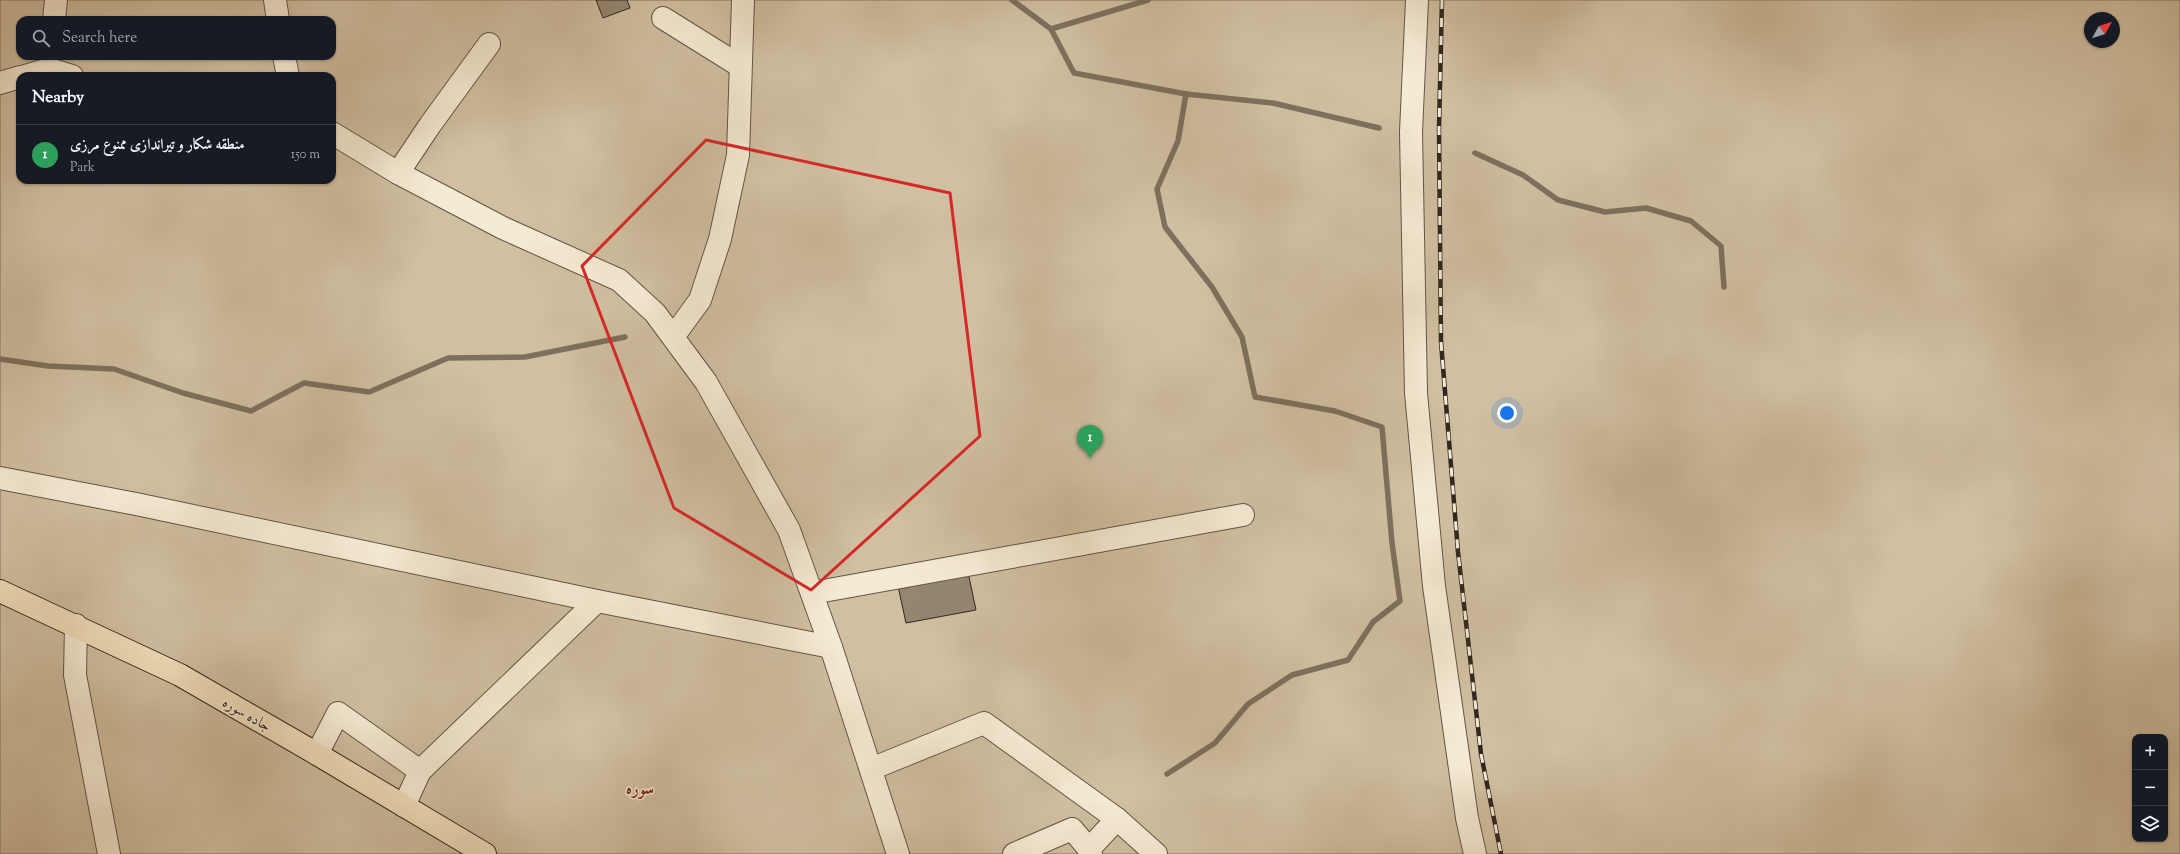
<!DOCTYPE html>
<html lang="en">
<head>
<meta charset="utf-8">
<style>
	:root { --surface:#171b24; --page:#242831; --text:#f1f3f6; --muted:#9ea1a6; --line:#363941; --accent:#b45309 }
	body { margin:0; font-family:"Sorts Mill Goudy",Amiri,serif; background:var(--page); color:var(--text) }
	.controls { position:absolute; right:12px; bottom:12px; display:grid; overflow:hidden; border-radius:8px; box-shadow:0 1px 3px #0004 }
	.controls button { width:36px; height:36px; display:grid; place-items:center; padding:0; border:0; border-bottom:1px solid var(--line); background:var(--surface); color:var(--text); font:20px sans-serif }
	.compass { position:absolute; left:2084px; top:12px; width:36px; height:36px; border-radius:50%; background:var(--surface); box-shadow:0 1px 3px #0004; rotate:51deg }
	.you { position:absolute; left:1507px; top:413px; width:14px; height:14px; margin:-10px; border:3px solid #fff; border-radius:50%; background:#1a73e8; box-shadow:0 0 0 6px #1a73e833 }
	.badge { display:grid; place-items:center; width:26px; height:26px; border-radius:50%; background:var(--accent); color:#fff; font-size:13px; font-weight:700 }
	.pin { position:absolute; translate:-50% -33px; filter:drop-shadow(0 1px 2px #0008) }
	.pin::after { content:''; position:absolute; top:21px; width:14px; height:12px; background:inherit; clip-path:polygon(0 0,100% 0,50% 100%) }
	.list { margin:0; padding:0; list-style:none }
	h2 { display:flex; justify-content:space-between; align-items:center; height:52px; margin:0; padding:0 16px; font-size:17px }
	h2 small { font-size:13px; font-weight:400; color:var(--muted) }
	.list li { display:grid; grid-template-columns:26px 1fr auto; gap:12px; align-items:center; box-sizing:border-box; height:60px; padding:0 16px; border-top:1px solid var(--line) }
	.list b { display:block; font-size:15px; white-space:nowrap }
	.list p { margin:0; font-size:13px; white-space:nowrap; color:var(--muted) }
	.list em { font-size:13px; font-style:normal; color:var(--muted) }
	.icon { flex:none; width:22px; height:22px; fill:none; stroke:currentColor; stroke-width:2; stroke-linecap:round; stroke-linejoin:round }
	.map { position:relative; flex:none; width:2180px; height:854px; overflow:hidden }
	.search { position:absolute; background:var(--surface); box-shadow:0 1px 3px #0004; left:16px; top:16px; width:320px; height:44px; display:flex; align-items:center; gap:10px; box-sizing:border-box; padding:0 14px; border-radius:12px; color:var(--muted); font-size:15px }
	.panel { position:absolute; background:var(--surface); box-shadow:0 1px 3px #0004; left:16px; top:72px; width:320px; height:112px; border-radius:12px }
	.map>svg:first-child { display:block }
	.green { fill:#d0bfa1; stroke:#817360; fill-rule:evenodd }
	.lines { fill:none; stroke-linecap:round; stroke-linejoin:round }
	.stream { stroke:#7d705d; stroke-width:5.5 }
	.building { fill:#958671; stroke:#322720 }
	.minor-casing { stroke:#625547; stroke-width:24 }
	.major-casing { stroke:#322720; stroke-width:24 }
	.minor { stroke:#f5ead3; stroke-width:22 }
	.major { stroke:#f0debb; stroke-width:22 }
	.rail-casing { stroke:#322720; stroke-width:4.5 }
	.rail { stroke:#f5ead3; stroke-width:3; stroke-dasharray:9; stroke-linecap:butt }
	.marked { fill:none; stroke:#d62828; stroke-width:3; stroke-linejoin:round }
	.labels { text-anchor:middle; stroke-width:3; stroke-linejoin:round; paint-order:stroke }
	.street-label { font-size:15px; fill:#322720; stroke:#f5ead3 }
	.quarter-label { font-size:17px; font-weight:bold; fill:#7a1f14; stroke:#f5ead3 }
</style>
</head>
<body>
<div class="map">
<svg width="2180" height="854" viewBox="0 0 2180 854">
	<rect width="100%" height="100%" fill="#f0debb"/>
	<filter id="stains"><feTurbulence type="fractalNoise" baseFrequency=".005" numOctaves="4"/><feColorMatrix values="0 0 0 0 .2 0 0 0 0 .09 0 0 0 0 .02 0 0 0 .5 -.17"/></filter>
	<radialGradient id="worn" r=".72"><stop offset=".6" stop-color="#630" stop-opacity="0"/><stop offset="1" stop-color="#630" stop-opacity=".3"/></radialGradient>
	<path class="green" d="M0 0H2180V854H0ZM2090 18H2114V42H2090ZM20 20H332V56H20ZM20 76H332V180H20ZM2135 737H2165V839H2135Z"/>
	<g class="lines">
		<g class="stream">
			<polyline points="1012,0 1051,29 1074,73 1186,94 1273,103 1379,128"/>
			<polyline points="1051,29 1148,0"/>
			<polyline points="1475,153 1523,175 1558,200 1605,212 1646,208 1691,221 1721,246 1724,287"/>
			<polyline points="0,359 48,366 114,369 183,393 251,411 304,383 369,392 448,358 525,357 625,337"/>
			<polyline points="1167,774 1215,743 1248,704 1292,675 1348,660 1373,622 1400,601 1392,543 1382,427 1335,411 1255,397 1242,337 1212,287 1165,227 1157,189 1178,141 1186,94"/>
		</g>
	</g>
	<g class="building">
		<polygon points="596,0 627,0 630,8 603,18"/>
		<polygon points="968,572 976,610 906,623 898,586"/>
	</g>
	<g class="lines">
		<g class="minor-casing">
			<g id="minor">
				<polyline points="275,0 278,20"/>
				<polyline points="1417,0 1411,132 1416,393 1434,586 1467,818 1475,854"/>
				<polyline points="663,18 740,66"/>
				<polyline points="54,20 56,0"/>
				<polyline points="284,56 288,76"/>
				<polyline points="25,76 49,69 72,76"/>
				<polyline points="0,83 20,77"/>
				<polyline points="332,133 398,173 503,228 619,280 655,313 706,382 789,530 831,647 898,854"/>
				<polyline points="398,173 430,125 489,44"/>
				<polyline points="673,337 700,300 720,239 738,155 743,0"/>
				<polyline points="0,478 136,504 597,601 831,647"/>
				<polyline points="812,593 1243,515"/>
				<polyline points="76,625 75,675 109,854"/>
				<polyline points="317,754 338,713 420,771 597,601"/>
				<polyline points="871,769 984,723 1117,819 1156,854"/>
				<polyline points="404,806 420,771"/>
				<polyline points="1014,854 1072,829 1089,849"/>
				<polyline points="1091,854 1089,849 1117,819"/>
			</g>
		</g>
		<g class="major-casing">
			<polyline id="major" points="0,591 180,675 317,754 485,854"/>
		</g>
		<use href="#minor" class="minor"/>
		<use href="#major" class="major"/>
		<g class="rail-casing">
			<polyline id="rail" points="1442,0 1439,128 1441,342 1458,552 1481,754 1501,854"/>
		</g>
		<use href="#rail" class="rail"/>
	</g>
	<path class="marked" d="M706 140 950 193 980 436 811 590 674 508 582 266Z"/>
	<g class="labels">
		<g class="street-label">
			<text transform="translate(247 714) rotate(30)" y="5">جاده سوره</text>
		</g>
		<g class="quarter-label">
			<text x="640" y="794">سوره</text>
		</g>
	</g>
	<rect width="100%" height="100%" filter="url(#stains)"/>
	<rect width="100%" height="100%" fill="url(#worn)"/>
</svg>
<div class="controls">
<button>+</button>
<button>−</button>
<button><svg class="icon" aria-label="layers" viewBox="0 0 24 24"><path d="M12 4l9 5-9 5-9-5zM3 14l9 5 9-5"/></svg></button>
</div>
<svg class="compass" viewBox="-18 -18 36 36"><path d="M0-13l5 13h-10z" fill="#e53935"/><path d="M0 13l5-13h-10z" fill="#9ea1a6"/></svg>
<div class="you"></div>
<div class="pin badge" style="left:1090px;top:458px;background:#2e9e5b">1</div>
<div class="search"><svg class="icon" aria-label="search" viewBox="0 0 24 24"><circle cx="10" cy="10" r="6"/><path d="M15 15l6 6"/></svg>Search here</div>
<section class="panel">
<h2>Nearby<small></small></h2>
<ul class="list">
<li><span class="badge" style="background:#2e9e5b">1</span><div><b>منطقه شکار و تیراندازی ممنوع مرزی</b><p>Park</p></div><em>150 m</em></li>
</ul>
</section>
</div>
</body>
</html>
